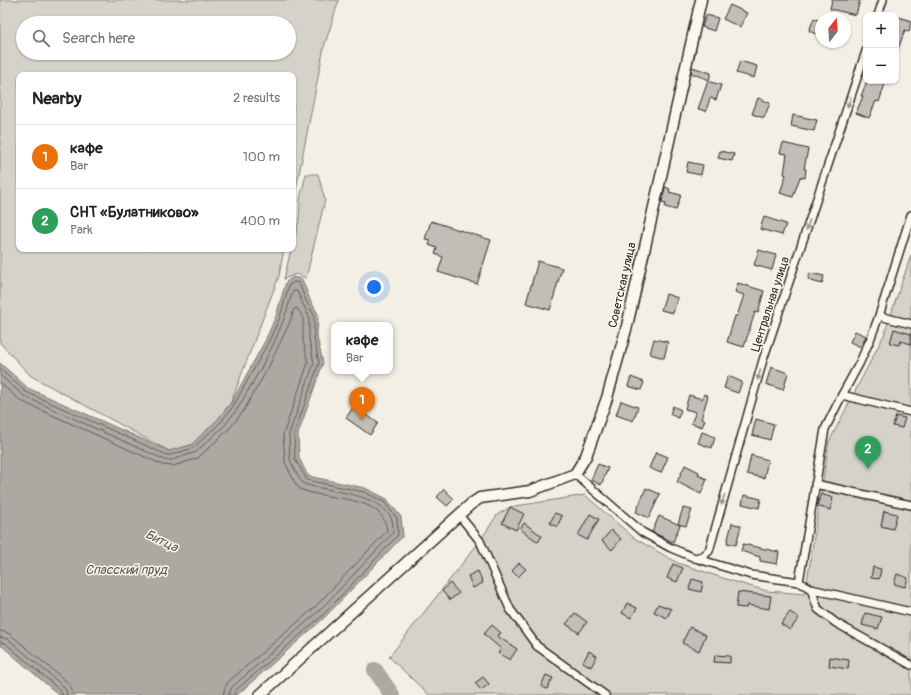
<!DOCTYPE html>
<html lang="en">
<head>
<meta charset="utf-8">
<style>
	:root { --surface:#fff; --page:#f6f6f6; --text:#202124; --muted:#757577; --line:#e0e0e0; --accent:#2563eb }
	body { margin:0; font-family:Pangolin,sans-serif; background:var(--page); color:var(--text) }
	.controls { position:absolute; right:12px; top:12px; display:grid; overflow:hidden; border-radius:8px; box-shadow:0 1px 3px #0004 }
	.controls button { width:36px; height:36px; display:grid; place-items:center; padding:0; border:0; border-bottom:1px solid var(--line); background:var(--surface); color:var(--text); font:20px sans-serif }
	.compass { position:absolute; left:815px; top:12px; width:36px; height:36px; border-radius:50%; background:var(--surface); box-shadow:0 1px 3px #0004; rotate:17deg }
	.you { position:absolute; left:374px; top:287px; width:14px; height:14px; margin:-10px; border:3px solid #fff; border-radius:50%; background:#1a73e8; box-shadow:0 0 0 6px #1a73e833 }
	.badge { display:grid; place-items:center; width:26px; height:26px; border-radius:50%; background:var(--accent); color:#fff; font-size:13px; font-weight:700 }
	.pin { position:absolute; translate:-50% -33px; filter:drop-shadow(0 1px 2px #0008) }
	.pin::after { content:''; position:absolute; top:21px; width:14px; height:12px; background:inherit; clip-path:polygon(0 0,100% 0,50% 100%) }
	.popup { position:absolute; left:331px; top:322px; width:62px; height:52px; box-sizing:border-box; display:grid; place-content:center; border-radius:8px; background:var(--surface); filter:drop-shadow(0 1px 3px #0005); font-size:13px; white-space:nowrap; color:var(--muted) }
	.popup b { font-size:15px; color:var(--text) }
	.popup::after { content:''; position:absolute; left:50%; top:100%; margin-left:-8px; border:8px solid transparent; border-top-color:var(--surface) }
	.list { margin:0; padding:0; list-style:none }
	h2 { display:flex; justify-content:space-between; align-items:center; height:52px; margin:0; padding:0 16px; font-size:17px }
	h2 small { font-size:13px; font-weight:400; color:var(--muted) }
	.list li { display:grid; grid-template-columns:26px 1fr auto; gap:12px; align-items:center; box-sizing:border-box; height:64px; padding:0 16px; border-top:1px solid var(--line) }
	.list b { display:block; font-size:15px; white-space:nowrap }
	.list p { margin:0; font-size:13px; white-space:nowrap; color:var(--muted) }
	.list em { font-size:13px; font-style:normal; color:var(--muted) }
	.icon { flex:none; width:22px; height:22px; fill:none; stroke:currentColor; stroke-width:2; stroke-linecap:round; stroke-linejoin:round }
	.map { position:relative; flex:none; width:911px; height:695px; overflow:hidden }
	.search { position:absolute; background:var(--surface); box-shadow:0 1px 3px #0004; left:16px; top:16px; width:280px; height:44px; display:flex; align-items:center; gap:10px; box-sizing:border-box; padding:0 14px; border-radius:22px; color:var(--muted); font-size:15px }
	.panel { position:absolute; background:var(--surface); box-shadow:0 1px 3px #0004; left:16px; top:72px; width:280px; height:180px; border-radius:8px }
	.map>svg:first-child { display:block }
	.green { fill:#d5d2c9; stroke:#807e7a; fill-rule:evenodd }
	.water { fill:#aca9a2; stroke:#787772 }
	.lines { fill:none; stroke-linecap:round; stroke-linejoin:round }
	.shore { stroke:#5f5d5b; stroke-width:1 }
	.river { stroke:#aca9a2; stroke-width:16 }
	.building { fill:#c0beb6; stroke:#2b2b2b }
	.street-casing { stroke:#2b2b2b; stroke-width:10 }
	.secondary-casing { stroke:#2b2b2b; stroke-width:13 }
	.street { stroke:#fbf7ec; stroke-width:7 }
	.secondary { stroke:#fbf7ec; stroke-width:10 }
	.oneway { fill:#93918c }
	.labels { text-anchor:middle; stroke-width:3; stroke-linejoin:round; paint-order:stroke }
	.street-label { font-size:12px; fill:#2b2b2b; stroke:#fbf7ec }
	.water-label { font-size:13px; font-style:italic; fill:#585755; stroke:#fbf7ec }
</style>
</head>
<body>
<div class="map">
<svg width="911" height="695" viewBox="0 0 911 695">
	<rect width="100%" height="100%" fill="#f3efe4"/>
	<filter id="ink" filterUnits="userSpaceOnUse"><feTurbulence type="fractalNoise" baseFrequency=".025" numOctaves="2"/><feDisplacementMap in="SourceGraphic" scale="8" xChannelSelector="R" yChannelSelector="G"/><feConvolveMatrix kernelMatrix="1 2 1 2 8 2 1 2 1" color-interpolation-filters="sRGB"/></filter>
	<g filter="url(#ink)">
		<g class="green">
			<path d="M0 0H339L324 47 293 204V75H19V249H284L279 276 231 402 218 419 191 445 169 451 31 376 0 343ZM23 23H289V53H23Z"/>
			<polygon points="306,174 318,174 325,200 306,278 296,274 284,279 291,249 293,249 293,243 299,221 300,200"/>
			<polygon points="911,255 911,695 429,695 389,657 480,541 497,515 510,507 585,495 634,538 678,563 732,581 767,591 805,594 829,442 884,335"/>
		</g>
		<polygon class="water" points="293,277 302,279 310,300 318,314 317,337 323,363 298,434 299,458 308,476 365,488 387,499 401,517 403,536 324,618 237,695 59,695 2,646 0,646 0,363 28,388 169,451 191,445 218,419 231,403 265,341 276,316 286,282"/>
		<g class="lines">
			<g class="shore">
				<polyline points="0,369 26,392 167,455 171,455 193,448 221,422 234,405 268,343 280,317 289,285 294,282 299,283 306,301 314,315 314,338 319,363 294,434 295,459 307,480 364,492 384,502 397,518 398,535 322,616 236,690 234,695"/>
				<path d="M0 375 24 396 165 460H172L196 452 225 425 238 408 261 368 273 345 284 319 293 291H297L309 317V339L314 363 289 434 290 460 300 480 304 484C329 492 382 493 392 520 393 524 393 529 393 533L318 612 232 687 230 691 229 695"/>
				<path d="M0 383 21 401 163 465 173 466 198 458 230 428 244 410 267 370 290 322 294 309 297 308 303 318V340L308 363 283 435 285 462 295 483 300 489C325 501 384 493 387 531L314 608 228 682 225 688 223 695"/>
				<polyline points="0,631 6,632 11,635 67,682 71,687 73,695"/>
				<polyline points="0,637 8,639 63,686 66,690 67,695"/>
				<polyline points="0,642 5,643 60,690 62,695"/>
			</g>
			<polyline class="river" points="375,670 392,695"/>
		</g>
		<g class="building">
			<polygon points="832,0 860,0 856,15 830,9"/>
			<polygon points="730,5 747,13 740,27 723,19"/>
			<polygon points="706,15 718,18 714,31 702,27"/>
			<polygon points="896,16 911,21 909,32 905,30 897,52 896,52"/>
			<polygon points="814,18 821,21 821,36 809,31"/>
			<polygon points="740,61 757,66 754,78 736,73"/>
			<polygon points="692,67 711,73 709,80 691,73"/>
			<polygon points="708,81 721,85 716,100 710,98 706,111 698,109"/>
			<polygon points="867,81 877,81 885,84 879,102 876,101 869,118 856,113 863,96 861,96"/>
			<polygon points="758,98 770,103 764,118 752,114"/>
			<polygon points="793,115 817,120 814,131 791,126"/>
			<polygon points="783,143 808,149 804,169 806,169 805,178 800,177 793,197 780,193 786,175 784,174 787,154 780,153"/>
			<polygon points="720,151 734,154 732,161 718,158"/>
			<polygon points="688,162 703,165 701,175 686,172"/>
			<polygon points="665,187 670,189 669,192 681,195 676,210 665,207 666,203 662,202"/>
			<polygon points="764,217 786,224 782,235 760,229"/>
			<polygon points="431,221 491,240 477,284 438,272 443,257 435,254 437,248 429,245 431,240 425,239"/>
			<polygon points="759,250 776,255 772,270 754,265"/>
			<polygon points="538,261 562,268 550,310 526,303"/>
			<polygon points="810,273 824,276 822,284 808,280"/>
			<polygon points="738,283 764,291 758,313 755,312 744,347 727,342 735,316 737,316 744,295 735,292"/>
			<polygon points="666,294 678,298 673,313 661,310"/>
			<polygon points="894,329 911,334 911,344 901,341 899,345 890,343"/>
			<polygon points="855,331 866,336 861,347 850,342"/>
			<polygon points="654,339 668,342 664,358 650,354"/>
			<polygon points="771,367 788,373 783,390 766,384"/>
			<polygon points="728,376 742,382 738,393 724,388"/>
			<polygon points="631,377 644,382 641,390 628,386"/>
			<polygon points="704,394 708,396 701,419 705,420 702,427 691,423 696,412 685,409 689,395 702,399"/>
			<polygon points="621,401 638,407 633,421 616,415"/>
			<polygon points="354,406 378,423 370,435 346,418"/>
			<polygon points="673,406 681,410 678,418 670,414"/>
			<polygon points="896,416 905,418 902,428 893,426"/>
			<polygon points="756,419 774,424 770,440 752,435"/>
			<polygon points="702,432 715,437 712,448 698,443"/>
			<polygon points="656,452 668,457 661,473 649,468"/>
			<polygon points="751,455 768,460 764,478 747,474"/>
			<polygon points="598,464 608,468 601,485 591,480"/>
			<polygon points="685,465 699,472 698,475 707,479 701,494 677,482"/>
			<polygon points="646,488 660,494 649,518 636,512"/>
			<polygon points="444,489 454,499 447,506 437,497"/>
			<polygon points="821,494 833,498 830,510 817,506"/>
			<polygon points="744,495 761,499 759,508 742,504"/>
			<polygon points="510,507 524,514 516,530 502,523"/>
			<polygon points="683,508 692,510 686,526 678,524"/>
			<polygon points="884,511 897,514 893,529 881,526"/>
			<polygon points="555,513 562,516 557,527 550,523"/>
			<polygon points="590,514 599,519 587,540 578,535"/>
			<polygon points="659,516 680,525 673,542 652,532"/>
			<polygon points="524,523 542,536 538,542 520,529"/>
			<polygon points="732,523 741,526 736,545 727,543"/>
			<polygon points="611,530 621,539 612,550 602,541"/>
			<polygon points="743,544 779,552 777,564 760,561 760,557 741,551"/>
			<polygon points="519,563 526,569 518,577 512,571"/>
			<polygon points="673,564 683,568 677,582 667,578"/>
			<polygon points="873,567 881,569 879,579 871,578"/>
			<polygon points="478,571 483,583 473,588 468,576"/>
			<polygon points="897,574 908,578 905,587 894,584"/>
			<polygon points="692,579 703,582 701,592 689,589"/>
			<polygon points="450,583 459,593 450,600 442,591"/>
			<polygon points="738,592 771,596 769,609 747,605 746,608 736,607"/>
			<polygon points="627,603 637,608 631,618 622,613"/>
			<polygon points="658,604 671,609 667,618 654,612"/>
			<polygon points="790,612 799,618 790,630 781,624"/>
			<polygon points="575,613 587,622 579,633 566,624"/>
			<polygon points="865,613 882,617 878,629 862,625"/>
			<polygon points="492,625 501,633 497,636 517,649 510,660 498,653 501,649 484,634"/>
			<polygon points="690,627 706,635 699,651 682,643"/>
			<polygon points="589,651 597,656 591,667 583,662"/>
			<polygon points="715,655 730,656 730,663 714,662"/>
			<polygon points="830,657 849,660 848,669 829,666"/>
			<polygon points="546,675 553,678 547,689 541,686"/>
			<polygon points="483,677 489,684 481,690 475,683"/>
		</g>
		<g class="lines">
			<g class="street-casing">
				<g id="street">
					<polyline points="878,15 883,0"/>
					<polyline points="879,316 911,324"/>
					<polyline points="842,395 911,412"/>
					<polyline points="575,474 642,532 671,548 695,558 751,575 799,582 811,589 911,612"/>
					<polyline points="815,484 911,505"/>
					<polyline points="459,515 480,541 510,609 537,646 605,695"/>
					<polyline points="695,558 703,556 709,551 763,360 866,51"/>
					<polyline points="799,582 825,429 842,395 859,364 870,340 879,316 911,215"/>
					<polyline points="811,589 818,609 836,623 911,665"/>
				</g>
			</g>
			<g class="secondary-casing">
				<polyline id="secondary" points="260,695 471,504 480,498 530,491 575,474 586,456 607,398 627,326 701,0"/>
			</g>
			<use href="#street" class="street"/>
			<use href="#secondary" class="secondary"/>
		</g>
		<defs><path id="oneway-solid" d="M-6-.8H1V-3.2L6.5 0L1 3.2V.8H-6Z"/></defs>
		<g class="oneway">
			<use href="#oneway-solid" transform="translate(849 102) rotate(109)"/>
			<use href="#oneway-solid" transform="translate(808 225) rotate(108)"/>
			<use href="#oneway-solid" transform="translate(759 375) rotate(106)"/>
			<use href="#oneway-solid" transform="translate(723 500) rotate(106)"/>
		</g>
	</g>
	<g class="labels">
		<g class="street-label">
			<text transform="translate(622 285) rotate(-77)" y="4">Советская улица</text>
			<text transform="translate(770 304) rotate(-72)" y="4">Центральная улица</text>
		</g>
		<g class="water-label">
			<text transform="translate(162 540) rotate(26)" y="5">Битца</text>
			<text x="126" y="574">Спасский пруд</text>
		</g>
	</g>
</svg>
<div class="controls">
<button>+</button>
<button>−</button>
</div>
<svg class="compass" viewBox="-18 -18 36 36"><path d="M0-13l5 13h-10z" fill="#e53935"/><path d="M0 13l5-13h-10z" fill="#757577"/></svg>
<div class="you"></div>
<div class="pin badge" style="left:362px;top:420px;background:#e8710a">1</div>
<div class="popup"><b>кафе</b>Bar</div>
<div class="pin badge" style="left:868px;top:469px;background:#2e9e5b">2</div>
<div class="search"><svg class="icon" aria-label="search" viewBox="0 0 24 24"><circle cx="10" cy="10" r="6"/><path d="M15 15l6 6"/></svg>Search here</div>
<section class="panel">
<h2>Nearby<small>2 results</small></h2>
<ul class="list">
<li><span class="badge" style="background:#e8710a">1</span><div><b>кафе</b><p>Bar</p></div><em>100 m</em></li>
<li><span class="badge" style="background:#2e9e5b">2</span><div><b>СНТ «Булатниково»</b><p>Park</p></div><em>400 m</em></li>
</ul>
</section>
</div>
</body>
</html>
